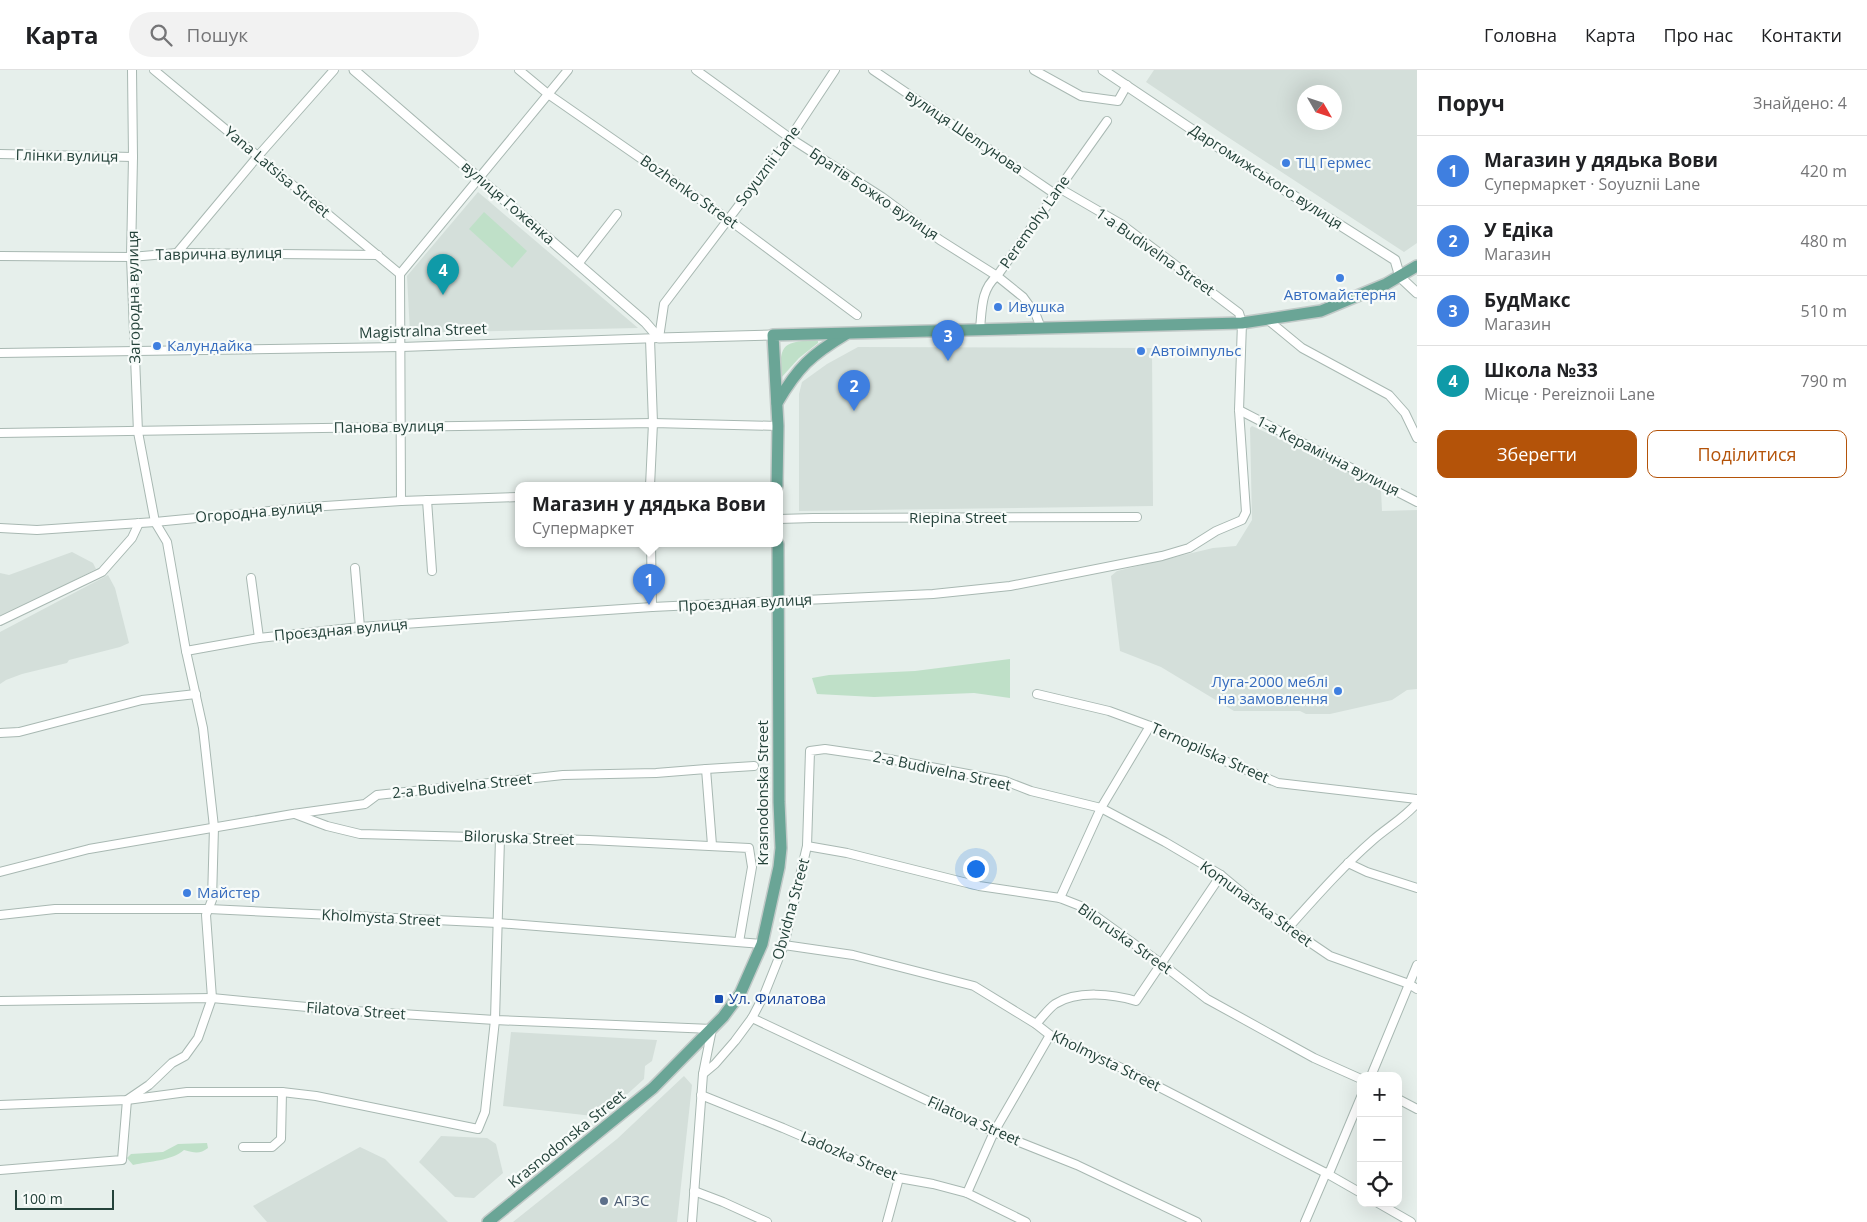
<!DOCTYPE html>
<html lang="uk">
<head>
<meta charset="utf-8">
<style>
	:root { --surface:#fff; --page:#f2f2f2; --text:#202124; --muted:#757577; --line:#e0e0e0; --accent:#b45309 }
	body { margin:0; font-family:"Open Sans",sans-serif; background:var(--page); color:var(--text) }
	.controls { position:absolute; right:15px; bottom:15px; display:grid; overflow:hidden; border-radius:10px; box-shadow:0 5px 20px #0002 }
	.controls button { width:45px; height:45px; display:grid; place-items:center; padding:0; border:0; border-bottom:1px solid var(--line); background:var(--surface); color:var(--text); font:25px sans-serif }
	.compass { position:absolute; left:1297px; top:15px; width:45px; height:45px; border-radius:50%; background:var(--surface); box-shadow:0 5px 20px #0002; rotate:129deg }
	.scale { position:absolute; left:15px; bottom:12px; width:99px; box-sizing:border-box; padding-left:5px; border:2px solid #24423a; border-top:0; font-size:14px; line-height:18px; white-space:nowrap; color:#24423a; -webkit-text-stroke:4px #f7fbf9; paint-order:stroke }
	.you { position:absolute; left:975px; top:798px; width:18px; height:18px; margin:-12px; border:4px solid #fff; border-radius:50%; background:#1a73e8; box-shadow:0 0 0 8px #1a73e833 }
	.badge { display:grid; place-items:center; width:32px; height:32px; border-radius:50%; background:var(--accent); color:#fff; font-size:16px; font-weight:700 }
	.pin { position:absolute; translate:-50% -41px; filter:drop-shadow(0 1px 2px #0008) }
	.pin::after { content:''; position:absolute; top:26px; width:18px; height:15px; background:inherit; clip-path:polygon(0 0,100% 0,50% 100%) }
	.popup { position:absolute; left:515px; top:412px; width:268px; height:65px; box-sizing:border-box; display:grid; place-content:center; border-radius:10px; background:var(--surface); filter:drop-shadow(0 1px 4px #0005); font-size:16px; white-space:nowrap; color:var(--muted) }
	.popup b { font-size:19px; color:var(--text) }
	.popup::after { content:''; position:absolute; left:50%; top:100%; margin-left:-10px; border:10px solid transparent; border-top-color:var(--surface) }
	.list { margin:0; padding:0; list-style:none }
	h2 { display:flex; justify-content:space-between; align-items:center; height:65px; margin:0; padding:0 20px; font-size:21px }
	h2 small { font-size:16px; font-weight:400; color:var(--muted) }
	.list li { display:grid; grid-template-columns:32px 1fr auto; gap:15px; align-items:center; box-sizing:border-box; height:70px; padding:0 20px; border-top:1px solid var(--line) }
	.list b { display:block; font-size:19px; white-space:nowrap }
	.list p { margin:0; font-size:16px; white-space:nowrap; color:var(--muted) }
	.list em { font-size:16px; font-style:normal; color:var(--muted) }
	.actions { display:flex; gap:10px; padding:15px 20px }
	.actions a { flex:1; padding:11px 0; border:1px solid var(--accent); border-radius:10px; text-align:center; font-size:18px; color:var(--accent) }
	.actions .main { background:var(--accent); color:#fff }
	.icon { flex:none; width:28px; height:28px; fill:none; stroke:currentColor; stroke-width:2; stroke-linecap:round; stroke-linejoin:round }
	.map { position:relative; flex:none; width:1417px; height:1152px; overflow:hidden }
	header { display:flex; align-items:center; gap:30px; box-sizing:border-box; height:70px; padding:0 25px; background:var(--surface); border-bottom:1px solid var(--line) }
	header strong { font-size:24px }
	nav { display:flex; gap:28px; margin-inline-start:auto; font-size:18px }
	.search { width:350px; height:45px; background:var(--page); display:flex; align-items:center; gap:12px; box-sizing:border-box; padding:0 18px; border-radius:28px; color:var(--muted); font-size:19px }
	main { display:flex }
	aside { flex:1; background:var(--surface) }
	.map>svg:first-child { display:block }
	.built { fill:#d4dfda; fill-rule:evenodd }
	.green { fill:#bfe0c8 }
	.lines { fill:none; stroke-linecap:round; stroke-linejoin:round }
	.minor-casing { stroke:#a8b8b2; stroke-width:10 }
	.tertiary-casing { stroke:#a8b8b2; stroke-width:11 }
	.primary-casing { stroke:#c2cac8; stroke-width:14 }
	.minor { stroke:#fff; stroke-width:8 }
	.tertiary { stroke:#fff; stroke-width:9 }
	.primary { stroke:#6aa596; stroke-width:11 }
	.shop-dot { fill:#3f7fe0; stroke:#f7fbf9; stroke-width:2 }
	.transit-dot { fill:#1a4fb4; stroke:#f7fbf9; stroke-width:2 }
	.service-dot { fill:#5c6f8a; stroke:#f7fbf9; stroke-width:2 }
	.labels { text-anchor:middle; stroke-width:4.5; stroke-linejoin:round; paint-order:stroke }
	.street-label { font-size:15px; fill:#24423a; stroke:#f7fbf9 }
	.shop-label { font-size:15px; fill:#366cbe; stroke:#f7fbf9; text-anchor:start }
	.transit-label { font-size:15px; fill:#164399; stroke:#f7fbf9; text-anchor:start }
	.service-label { font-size:15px; fill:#4e5e75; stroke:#f7fbf9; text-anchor:start }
</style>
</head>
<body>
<header>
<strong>Карта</strong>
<div class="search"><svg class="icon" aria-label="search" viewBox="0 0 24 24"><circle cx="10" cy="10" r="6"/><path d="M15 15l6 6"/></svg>Пошук</div>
<nav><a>Головна</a><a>Карта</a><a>Про нас</a><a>Контакти</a></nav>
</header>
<main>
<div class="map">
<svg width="1417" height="1152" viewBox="0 0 1417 1152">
	<rect width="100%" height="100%" fill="#e6efeb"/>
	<g class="built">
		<path d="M1154 0H1417V173L1404 182 1220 62 1146 12ZM1304 22H1334V52H1304Z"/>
		<polygon points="478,122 638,258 410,263 407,206"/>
		<polygon points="858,277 1152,278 1153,436 799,441 799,324 802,312 827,294"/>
		<polygon points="1252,356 1332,393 1381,420 1382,441 1417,440 1417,619 1407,620 1392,630 1330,644 1306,644 1300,641 1234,641 1161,597 1120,581 1111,506 1117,501 1213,478 1236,476 1252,450 1250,358"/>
		<polygon points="72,482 93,493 96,499 0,548 0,503 9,505"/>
		<polygon points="108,505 115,518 129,573 120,577 69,590 67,593 22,604 6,610 0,614 0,562"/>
		<polygon points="511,962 657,970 652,991 645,996 644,1009 602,1047 503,1036"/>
		<polygon points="684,1006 692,1015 677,1152 513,1152 617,1069"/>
		<polygon points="441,1066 487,1068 496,1074 503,1103 474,1128 455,1127 419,1092"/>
		<polygon points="360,1077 385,1089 448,1152 267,1152 253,1136"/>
	</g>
	<g class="green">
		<polygon points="484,142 527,181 512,198 469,159"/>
		<path d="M814 270 818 271V273L799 288 780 309C781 277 779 272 814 270Z"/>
		<polygon points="1010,589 1010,628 974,623 874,627 817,624 812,608 829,605 915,601"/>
		<path d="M207 1073 208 1078C200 1084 195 1083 184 1080 171 1091 150 1091 133 1095L127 1088 131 1084 163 1082 178 1074Z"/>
	</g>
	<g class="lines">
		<g class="minor-casing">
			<g id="minor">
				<polyline points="154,0 400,204"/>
				<polyline points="519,0 548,24 728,149 857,245"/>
				<polyline points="696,0 790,68 882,127 940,170 997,206 1023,227 1036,245 1041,258"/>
				<polyline points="873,0 1055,124"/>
				<polyline points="1034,0 1081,26 1118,31 1127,15"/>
				<polyline points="0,84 133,87"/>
				<polyline points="177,183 258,86 334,0"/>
				<polyline points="0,186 131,187 177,183 378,185"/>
				<polyline points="578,194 617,144"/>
				<polyline points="400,204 568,0"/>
				<polyline points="400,204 401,431"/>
				<polyline points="1268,250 1302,278 1389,325 1405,343 1417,368"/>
				<path d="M980 259C982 239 981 219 997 206L1107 51"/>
				<polyline points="0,283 401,277 659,268 664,234 790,68 835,0"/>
				<polyline points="1239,340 1417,432"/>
				<polyline points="0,363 653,353 778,356"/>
				<polyline points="650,416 653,353 650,269"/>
				<polyline points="427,430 432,501"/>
				<polyline points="779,449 813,448 1137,447"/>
				<polyline points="0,458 37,460 155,452 310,437 401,431 519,427"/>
				<polyline points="651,474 652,537"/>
				<polyline points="355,498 360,557"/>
				<polyline points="251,508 259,568"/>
				<polyline points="0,551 102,502 132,468 139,453"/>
				<polyline points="186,581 259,568 360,557 652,537 933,524 1010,516 1162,486 1189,478 1216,461 1242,450 1246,442 1239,340 1242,253 1239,243 1121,154 1059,118"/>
				<polyline points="1037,624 1109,641 1150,656 1215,687 1278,713 1417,729"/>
				<polyline points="0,663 19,662 142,630 196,624"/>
				<polyline points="706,699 754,696"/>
				<polyline points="295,744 327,756 360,764 589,770 749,778 752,797 739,872"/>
				<polyline points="807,776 847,783 979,816 1060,828 1083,837 1162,894 1207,929 1314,988 1361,1009"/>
				<polyline points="1348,793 1367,802 1417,818"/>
				<polyline points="0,802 89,779 293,744 365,734 377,725 563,705 656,703 706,699 712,775"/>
				<polyline points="1060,828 1101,738 1150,656"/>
				<polyline points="0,845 55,839 209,839 498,853 762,874"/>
				<path d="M1288 858C1315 828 1342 797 1373 770 1388 757 1404 748 1417 733"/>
				<polyline points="784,875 853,885 974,916 1036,954 1050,965 1126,1000 1326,1103 1361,1123"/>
				<polyline points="0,931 212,928 339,940 495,950 712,959 703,1004"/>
				<polyline points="752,948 994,1062 1077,1095 1197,1152"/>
				<path d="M1036 954C1042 948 1048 939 1055 934 1077 920 1113 924 1136 931L1221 805"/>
				<polyline points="1371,1006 1417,895"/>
				<polyline points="701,1025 783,1058 899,1108 933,1114 967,1123 1026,1152"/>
				<polyline points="1398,1029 1417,1039"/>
				<polyline points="0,1035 127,1030 187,1022 282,1022 316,1026 478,1059 485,1042 495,950 500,768"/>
				<polyline points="243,1077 272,1077 281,1069 282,1022"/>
				<polyline points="0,1100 122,1090 127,1030 149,1015 172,993 185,986 198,968 212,928 206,845 212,830 214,757 203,658 186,581 167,472 155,452 138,362 131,187 133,87 132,0"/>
				<polyline points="694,1121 723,1132 767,1152"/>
				<polyline points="967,1123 994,1062 1050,965"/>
				<polyline points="1378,1133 1411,1152"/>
				<polyline points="692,1152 703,1004 715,994 735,971 752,948 764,925 784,875 807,776 810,681 825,679 873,686 1005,711 1031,721 1101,738 1165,772 1221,805 1268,844 1330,886 1409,914 1417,919"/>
				<polyline points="887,1152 899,1108"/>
				<polyline points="1305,1152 1326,1103 1330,1101 1361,1027"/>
			</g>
		</g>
		<g class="tertiary-casing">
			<g id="tertiary">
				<polyline points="354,0 645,252 659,268 773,265"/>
				<polyline points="1103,0 1239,91 1395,190 1400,207 1417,223"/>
			</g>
		</g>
		<g class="primary-casing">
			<g id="primary">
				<path d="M777 333C798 297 811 285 846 264"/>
				<polyline points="777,416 778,356 773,265 1242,253 1321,241 1386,214 1417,196"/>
				<polyline points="488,1152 653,1018 723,947 740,924 762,874 779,797 781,778 779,732 778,474"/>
			</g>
		</g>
		<use href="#minor" class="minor"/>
		<use href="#tertiary" class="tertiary"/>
		<use href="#primary" class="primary"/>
	</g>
	<g class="shop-dot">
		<circle cx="1286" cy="93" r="5"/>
		<circle cx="1340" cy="208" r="5"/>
		<circle cx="998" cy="237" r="5"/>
		<circle cx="157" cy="276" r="5"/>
		<circle cx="1141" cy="281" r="5"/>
		<circle cx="1338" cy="621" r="5"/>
		<circle cx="187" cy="823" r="5"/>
	</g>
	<rect class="transit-dot" x="714" y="924" width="10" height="10" rx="2.5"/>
	<circle class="service-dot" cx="604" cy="1131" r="5"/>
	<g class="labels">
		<g class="street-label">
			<text transform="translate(964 62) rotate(34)" y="5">вулиця Шелгунова</text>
			<text transform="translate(67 86) rotate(1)" y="5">Глінки вулиця</text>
			<text transform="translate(768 96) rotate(-53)" y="5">Soyuznii Lane</text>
			<text transform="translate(277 102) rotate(40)" y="5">Yana Latsisa Street</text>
			<text transform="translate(1266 107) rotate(33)" y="5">Даргомижського вулиця</text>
			<text transform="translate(689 122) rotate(35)" y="5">Bozhenko Street</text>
			<text transform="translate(874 124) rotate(34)" y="5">Братів Божко вулиця</text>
			<text transform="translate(508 133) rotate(41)" y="5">вулиця Гоженка</text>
			<text transform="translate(1035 152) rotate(-55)" y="5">Peremohy Lane</text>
			<text transform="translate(1155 182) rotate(35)" y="5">1-a Budivelna Street</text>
			<text transform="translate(219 184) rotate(-1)" y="5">Таврична вулиця</text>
			<text transform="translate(134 227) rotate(-91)" y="5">Загородна вулиця</text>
			<text transform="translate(423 261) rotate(-2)" y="5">Magistralna Street</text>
			<text transform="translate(389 357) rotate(-1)" y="5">Панова вулиця</text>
			<text transform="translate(1328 386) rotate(27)" y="5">1-а Керамічна вулиця</text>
			<text transform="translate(259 442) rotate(-5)" y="5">Огородна вулиця</text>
			<text x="958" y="453">Riepina Street</text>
			<text transform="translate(745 533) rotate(-3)" y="5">Проєздная вулиця</text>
			<text transform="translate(341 560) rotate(-5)" y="5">Проєздная вулиця</text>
			<text transform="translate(1210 683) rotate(24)" y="5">Ternopilska Street</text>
			<text transform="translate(942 701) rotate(12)" y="5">2-a Budivelna Street</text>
			<text transform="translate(462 716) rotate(-6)" y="5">2-a Budivelna Street</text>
			<text transform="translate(763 723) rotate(-90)" y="5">Krasnodonska Street</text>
			<text transform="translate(519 768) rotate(2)" y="5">Biloruska Street</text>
			<text transform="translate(1256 834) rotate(36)" y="5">Komunarska Street</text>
			<text transform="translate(791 839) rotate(-75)" y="5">Obvidna Street</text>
			<text transform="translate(381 848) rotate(3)" y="5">Kholmysta Street</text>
			<text transform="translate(1125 869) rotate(35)" y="5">Biloruska Street</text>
			<text transform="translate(356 941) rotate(4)" y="5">Filatova Street</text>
			<text transform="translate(1106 991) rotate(26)" y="5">Kholmysta Street</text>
			<text transform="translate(974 1051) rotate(24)" y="5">Filatova Street</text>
			<text transform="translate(567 1069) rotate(-39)" y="5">Krasnodonska Street</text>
			<text transform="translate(849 1086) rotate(23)" y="5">Ladozka Street</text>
		</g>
		<g class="shop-label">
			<text x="1296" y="98">ТЦ Гермес</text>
			<text x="1340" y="230" text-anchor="middle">Автомайстерня</text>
			<text x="1008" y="242">Ивушка</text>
			<text x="167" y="281">Калундайка</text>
			<text x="1151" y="286">Автоімпульс</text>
			<text x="1328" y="617" text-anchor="end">Луга-2000 меблі<tspan x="1328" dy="17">на замовлення</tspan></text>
			<text x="197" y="828">Майстер</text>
		</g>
		<g class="transit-label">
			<text x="729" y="934">Ул. Филатова</text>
		</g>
		<g class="service-label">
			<text x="614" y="1136">АГЗС</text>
		</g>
	</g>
</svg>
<div class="controls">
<button>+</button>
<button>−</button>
<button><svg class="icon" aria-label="locate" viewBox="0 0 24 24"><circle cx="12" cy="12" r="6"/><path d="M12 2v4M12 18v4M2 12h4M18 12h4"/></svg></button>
</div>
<svg class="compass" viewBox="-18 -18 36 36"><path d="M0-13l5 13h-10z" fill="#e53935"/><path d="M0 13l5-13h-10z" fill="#757577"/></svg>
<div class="scale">100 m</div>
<div class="you"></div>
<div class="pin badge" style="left:649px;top:535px;background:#3f7fe0">1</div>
<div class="popup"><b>Магазин у дядька Вови</b>Супермаркет</div>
<div class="pin badge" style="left:854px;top:341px;background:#3f7fe0">2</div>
<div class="pin badge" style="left:948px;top:291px;background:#3f7fe0">3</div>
<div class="pin badge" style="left:443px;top:225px;background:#0f9aa8">4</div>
</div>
<aside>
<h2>Поруч<small>Знайдено: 4</small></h2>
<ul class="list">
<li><span class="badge" style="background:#3f7fe0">1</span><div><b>Магазин у дядька Вови</b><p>Супермаркет · Soyuznii Lane</p></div><em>420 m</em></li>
<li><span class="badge" style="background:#3f7fe0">2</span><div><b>У Едіка</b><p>Магазин</p></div><em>480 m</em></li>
<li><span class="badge" style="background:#3f7fe0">3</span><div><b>БудМакс</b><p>Магазин</p></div><em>510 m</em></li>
<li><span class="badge" style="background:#0f9aa8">4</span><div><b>Школа №33</b><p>Місце · Pereiznoii Lane</p></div><em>790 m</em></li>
</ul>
<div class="actions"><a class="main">Зберегти</a><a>Поділитися</a></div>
</aside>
</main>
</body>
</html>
